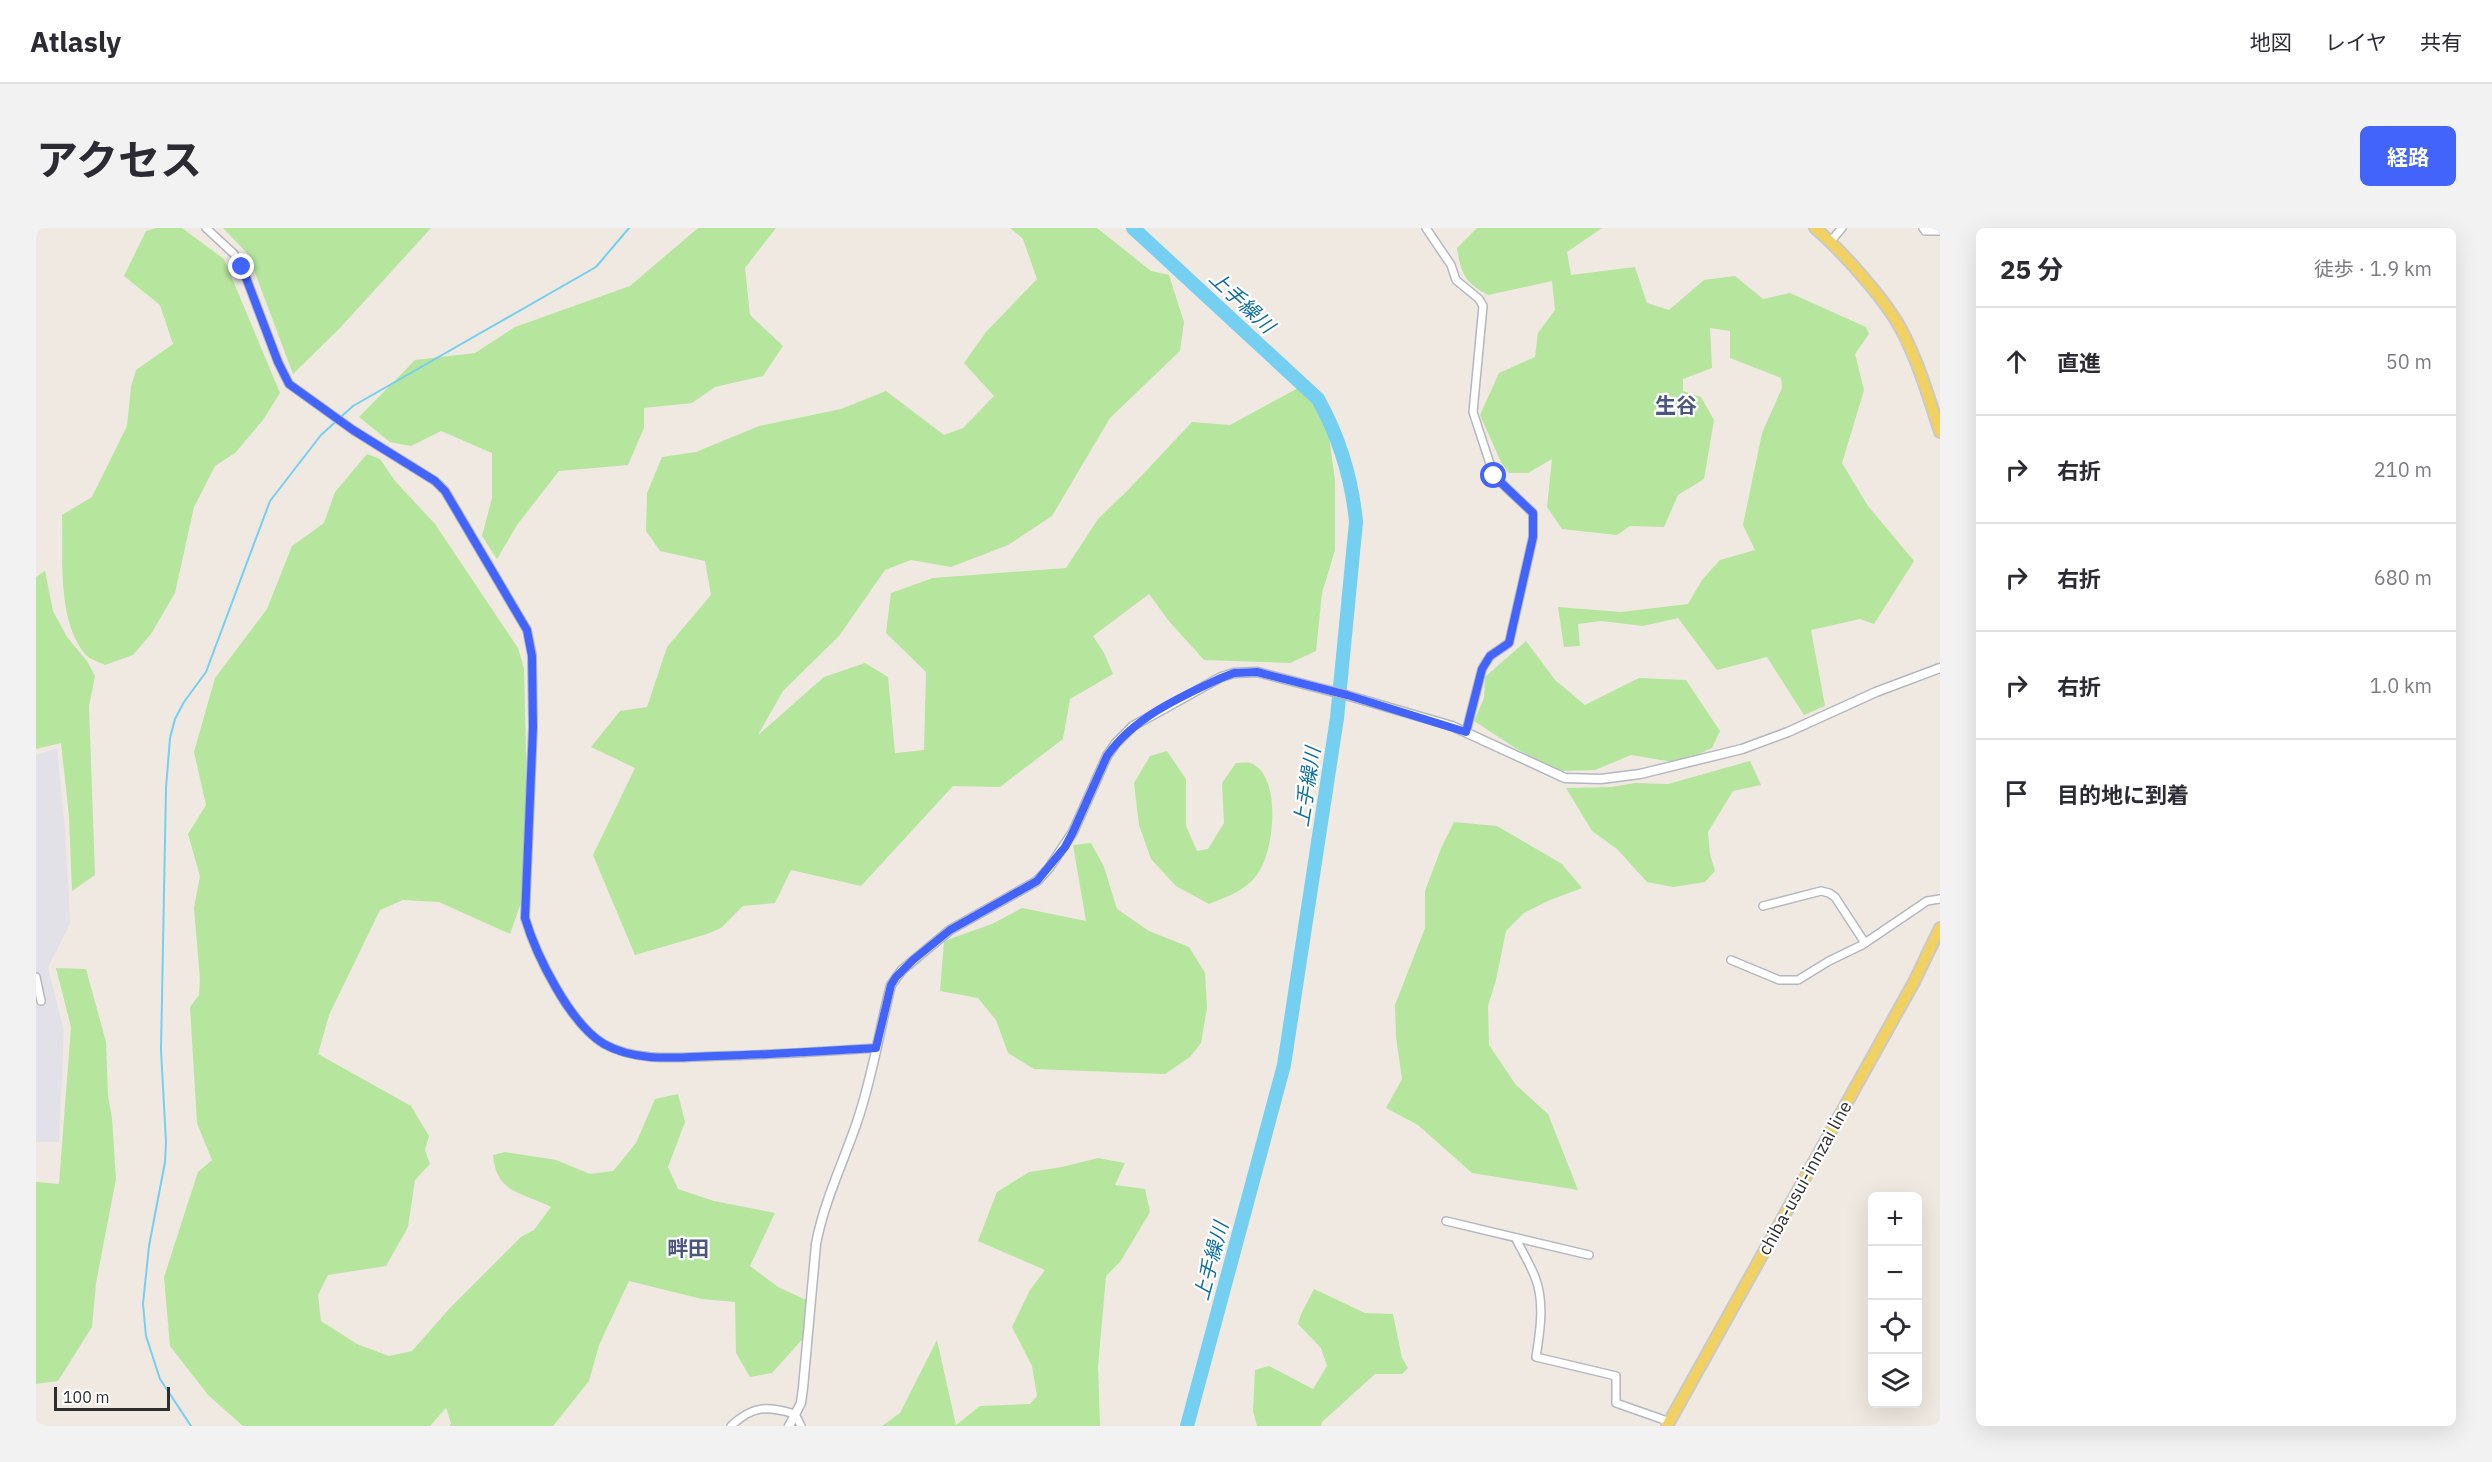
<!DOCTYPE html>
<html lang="ja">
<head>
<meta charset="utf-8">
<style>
	:root { --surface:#fff; --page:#f2f2f3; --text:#2b2b33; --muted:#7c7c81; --line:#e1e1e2; --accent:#4264fb }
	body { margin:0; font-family:"IBM Plex Sans","Noto Sans JP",sans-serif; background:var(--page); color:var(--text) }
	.controls { position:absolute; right:18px; bottom:18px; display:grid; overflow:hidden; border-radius:9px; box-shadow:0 6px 24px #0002 }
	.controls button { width:54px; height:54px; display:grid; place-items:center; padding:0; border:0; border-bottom:2px solid var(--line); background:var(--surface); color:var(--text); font:30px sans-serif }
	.scale { position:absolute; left:18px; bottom:15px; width:116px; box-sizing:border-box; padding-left:6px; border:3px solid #2e2e2e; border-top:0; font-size:16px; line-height:21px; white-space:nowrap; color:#2e2e2e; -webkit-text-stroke:4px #fff; paint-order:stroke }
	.stop { position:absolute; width:18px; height:18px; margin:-14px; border:4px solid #4264fb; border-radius:50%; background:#fff }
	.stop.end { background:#4264fb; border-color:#fff; box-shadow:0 2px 6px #0008 }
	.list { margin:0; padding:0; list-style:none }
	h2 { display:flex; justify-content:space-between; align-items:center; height:78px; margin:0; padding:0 24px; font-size:26px }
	h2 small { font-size:20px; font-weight:400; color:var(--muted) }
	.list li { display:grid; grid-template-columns:39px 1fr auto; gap:18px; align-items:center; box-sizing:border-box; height:108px; padding:0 24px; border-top:2px solid var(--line) }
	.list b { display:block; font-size:22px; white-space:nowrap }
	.list em { font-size:20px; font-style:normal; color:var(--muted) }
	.icon { flex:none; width:33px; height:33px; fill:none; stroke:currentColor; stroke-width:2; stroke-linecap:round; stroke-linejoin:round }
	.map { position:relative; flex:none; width:1904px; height:1198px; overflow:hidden; border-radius:9px }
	header { display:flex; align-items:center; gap:36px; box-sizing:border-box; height:84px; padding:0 30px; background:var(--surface); border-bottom:2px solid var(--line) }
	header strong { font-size:28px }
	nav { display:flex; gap:33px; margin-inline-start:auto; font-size:21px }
	.intro { display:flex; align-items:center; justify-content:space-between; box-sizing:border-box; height:144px; padding:0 36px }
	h1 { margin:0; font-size:42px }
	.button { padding:15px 27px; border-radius:9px; background:var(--accent); color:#fff; font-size:21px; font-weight:700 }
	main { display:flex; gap:36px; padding:0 36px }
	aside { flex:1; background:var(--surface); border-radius:9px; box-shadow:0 6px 24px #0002 }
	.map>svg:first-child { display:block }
	.industrial { fill:#e3e1e8 }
	.green { fill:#b6e59e }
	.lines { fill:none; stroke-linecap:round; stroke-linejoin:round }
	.stream { stroke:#75cff0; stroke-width:2 }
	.river { stroke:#75cff0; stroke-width:14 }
	.minor-casing { stroke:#b4b7c1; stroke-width:10 }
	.tertiary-casing { stroke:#b4b7c1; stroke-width:11 }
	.primary-casing { stroke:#c9c9c9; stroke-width:14 }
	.minor { stroke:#fff; stroke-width:7 }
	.tertiary { stroke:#fff; stroke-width:8 }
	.primary { stroke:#f2d163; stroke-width:10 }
	.route { stroke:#4264fb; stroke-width:8 }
	.labels { text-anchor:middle; stroke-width:4.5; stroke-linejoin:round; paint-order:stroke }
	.street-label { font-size:18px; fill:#2e2e2e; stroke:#fff }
	.water-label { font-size:20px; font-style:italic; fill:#0d6fa3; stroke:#fff }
	.quarter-label { font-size:21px; font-weight:bold; fill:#4d5680; stroke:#fff }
</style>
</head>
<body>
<header>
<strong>Atlasly</strong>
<nav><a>地図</a><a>レイヤ</a><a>共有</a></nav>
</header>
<div class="intro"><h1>アクセス</h1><a class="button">経路</a></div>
<main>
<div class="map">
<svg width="1904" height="1198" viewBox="0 0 1904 1198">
	<rect width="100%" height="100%" fill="#efe9e1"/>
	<polygon class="industrial" points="21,520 29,602 34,696 12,739 28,803 23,914 0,914 0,527"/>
	<g class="green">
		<path d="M120 0H146L188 31 244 165 227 192 199 225 179 238 158 279 139 365 115 406 97 427 69 437C63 434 53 431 49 426 21 392 27 329 26 287L56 269 91 198 95 159 100 142 137 116 124 77 88 48 110 3Z"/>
		<polygon points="187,0 395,0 304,100 257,146 212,26"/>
		<polygon points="662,0 740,0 709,40 714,87 747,118 727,148 679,159 656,175 608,180 608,200 592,237 523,243 481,297 461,331 446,308 456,270 456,225 405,203 375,218 354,214 323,189 379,132 439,125 479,99 594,58"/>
		<polygon points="974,0 1061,0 1115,43 1133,47 1148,94 1144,123 1074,190 1016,288 972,317 915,339 875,332 849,342 803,408 747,463 722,507 788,449 829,435 852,449 859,525 888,522 890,444 850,405 855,365 897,350 1030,340 1062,291 1093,261 1156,194 1194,197 1264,159 1291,193 1299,253 1299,322 1286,365 1280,423 1254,435 1168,432 1132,392 1113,366 1057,408 1068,425 1077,446 1034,471 1027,511 964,559 917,558 825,658 755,642 739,675 707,678 685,700 671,706 599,727 557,627 599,540 555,519 584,483 611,479 631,419 675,367 669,333 624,323 610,303 611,265 626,229 660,224 723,198 805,181 850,163 908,207 927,200 958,168 928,135 950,104 1001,51 987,11"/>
		<path d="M1441 0H1566L1531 24 1535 47 1599 39 1611 75 1633 82 1668 52 1699 48 1727 71 1754 65 1830 99 1833 106 1819 126 1828 162 1806 235 1832 278 1878 333 1838 396 1824 391 1775 402 1789 478 1768 487 1731 429 1681 442 1642 390 1607 398 1565 393 1542 396 1544 418 1528 419 1522 379 1585 384 1652 376 1666 352 1684 332 1719 322 1707 297 1726 205 1746 160 1745 150 1694 130V103L1674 100 1676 140 1647 151V163L1665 169 1678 192 1668 251 1642 267 1628 299 1594 298 1581 307 1526 301 1511 279 1516 231 1492 245H1473L1465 234 1444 187 1463 145 1499 129 1502 105 1519 82 1516 53 1452 67C1428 54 1425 45 1421 20Z"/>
		<path d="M331 226 344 231 359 253 399 296 482 420 488 440 493 652 474 706 403 674 367 672 344 682 293 787 282 826 375 878 393 908 389 922 394 936 379 952 372 999 350 1038 292 1047 282 1067 285 1093 321 1116 353 1128 376 1123 413 1081 485 1009 498 1002 515 979C487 964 460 966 457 927L469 924 520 932 554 946 577 943 600 915 619 871 642 866 649 894 632 939 642 961 678 973 739 985 714 1038 742 1059 770 1072 775 1095 772 1105 736 1145 714 1149 700 1125 699 1074 666 1071 593 1053 563 1117 553 1153 517 1198H414L415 1195 410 1180 394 1198H207L172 1167 134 1118 128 1049 162 944 176 932 161 895 154 779 163 767 164 751 158 680 164 648 152 606 170 577 158 524 179 450 231 381 256 318 288 295 299 264Z"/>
		<polygon points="9,343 17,383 31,409 51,433 59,448 53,478 59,647 36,663 33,588 25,515 0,521 0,349"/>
		<polygon points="1490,413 1519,452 1549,477 1603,450 1650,452 1684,503 1676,520 1643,535 1595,527 1559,542 1523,543 1481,521 1438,493 1448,470 1449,449"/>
		<path d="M1131 523 1150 551V598L1161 623 1172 621 1188 595 1186 555 1200 535C1204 535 1210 534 1214 535 1245 546 1238 613 1227 636 1216 661 1195 667 1173 676L1140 658 1115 631 1103 597 1098 555 1114 528Z"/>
		<polygon points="1714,533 1725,557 1697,563 1672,604 1674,626 1679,643 1669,654 1637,659 1611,654 1581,621 1556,603 1530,560 1575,559 1600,555 1632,556"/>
		<polygon points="1418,594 1461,598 1526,636 1546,660 1514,672 1488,685 1470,703 1460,752 1452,778 1453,817 1480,857 1512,886 1542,962 1436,945 1382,897 1350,880 1366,851 1360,809 1359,777 1389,700 1389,663 1406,618"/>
		<polygon points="1055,615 1068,639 1081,681 1113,703 1153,719 1169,745 1171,780 1165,815 1154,829 1129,846 998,841 972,825 960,792 942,770 904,763 908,713 956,696 986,680 1050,693 1037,617"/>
		<polygon points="20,740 50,741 70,814 72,868 76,890 80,951 60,1055 56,1099 22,1153 0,1156 0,954 23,956 35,799"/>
		<polygon points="1062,930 1089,935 1079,957 1109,961 1114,984 1084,1034 1070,1048 1062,1139 1064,1198 846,1198 864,1185 901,1112 920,1197 944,1178 994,1176 1001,1168 996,1138 976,1099 994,1062 1009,1042 942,1013 961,964 993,944 1026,939"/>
		<polygon points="1278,1061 1329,1085 1357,1086 1366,1130 1372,1140 1366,1146 1339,1146 1286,1194 1285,1198 1221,1198 1217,1183 1219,1142 1233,1138 1277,1161 1291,1138 1285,1120 1262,1096 1265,1086"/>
	</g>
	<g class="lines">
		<polyline class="stream" points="155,1198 124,1151 110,1108 107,1076 113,1018 129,934 130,914 125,822 130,560 134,510 139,491 148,474 170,444 234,273 285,207 317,178 560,39 593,0"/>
		<path class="river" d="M1097 0 1282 171C1303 209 1316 251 1320 294L1301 490 1248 837 1151 1198"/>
		<g class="minor-casing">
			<g id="minor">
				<path d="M170 0 198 26 206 39 242 134 253 156 317 202 399 253 409 263 491 402 496 427 497 499 489 690C500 727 534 796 568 816 602 835 647 829 685 828 736 827 788 823 840 820"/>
				<polyline points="1390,0 1415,37 1420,52 1443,71 1447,78 1437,184 1458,248 1497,285 1497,309 1473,415 1454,428 1446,441 1430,504"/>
				<polyline points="1887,0 1889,3 1904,3"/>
				<polyline points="1794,14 1806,0"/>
				<polyline points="1727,678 1785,663 1793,665 1799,669 1829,715"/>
				<polyline points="1695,732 1743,752 1762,752 1793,733 1826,717 1891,673 1904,671"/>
				<polyline points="0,749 5,773"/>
				<polyline points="1410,993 1553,1027"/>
				<path d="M1480 1011C1486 1023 1494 1036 1499 1049 1509 1074 1504 1104 1500 1129L1580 1148V1175L1634 1194"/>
				<path d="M695 1198C717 1177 731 1178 759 1186L765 1198"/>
			</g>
		</g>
		<g class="tertiary-casing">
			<path id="tertiary" d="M753 1198 765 1175 767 1160 780 1016C788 974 806 937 820 897 836 852 843 804 855 757L866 742 914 702 1001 653 1013 640 1037 604 1071 528 1080 515 1097 498 1185 449 1198 445 1221 444 1310 467 1416 498 1529 550 1565 551 1604 546 1706 521 1752 504 1840 464 1904 440"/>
		</g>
		<g class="primary-casing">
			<g id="primary">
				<path d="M1779 0C1806 23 1848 70 1865 101 1882 133 1893 170 1904 204"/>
				<polyline points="1631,1198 1878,754 1904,700"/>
			</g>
		</g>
		<use href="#minor" class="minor"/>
		<use href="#tertiary" class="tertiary"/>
		<use href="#primary" class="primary"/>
	</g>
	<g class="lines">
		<path class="route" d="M206 39 242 134 253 156 317 202 399 253 409 263 491 402 496 428 497 499 489 690C500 727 534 796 568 816 601 835 644 829 680 828 733 827 787 823 840 820L855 757 860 749 877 732 914 702 1001 653 1029 619 1037 604 1071 528C1097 490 1144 469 1185 450L1198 445 1221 444 1311 467 1430 504 1446 441 1454 428 1473 415 1497 309V285L1458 248"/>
	</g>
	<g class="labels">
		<g class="street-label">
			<text transform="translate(1769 950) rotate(-61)" y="6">chiba-usui-innzai line</text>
		</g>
		<g class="water-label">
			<text transform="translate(1206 74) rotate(43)" y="7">上手繰川</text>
			<text transform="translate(1271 559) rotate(-81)" y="7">上手繰川</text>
			<text transform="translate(1175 1033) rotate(-75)" y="7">上手繰川</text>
		</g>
		<g class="quarter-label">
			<text x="1640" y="185">生谷</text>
			<text x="652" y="1028">畔田</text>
		</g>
	</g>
</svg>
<div class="controls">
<button>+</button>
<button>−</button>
<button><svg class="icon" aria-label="locate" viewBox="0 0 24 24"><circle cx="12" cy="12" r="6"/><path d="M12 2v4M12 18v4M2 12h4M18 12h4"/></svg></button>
<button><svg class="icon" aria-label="layers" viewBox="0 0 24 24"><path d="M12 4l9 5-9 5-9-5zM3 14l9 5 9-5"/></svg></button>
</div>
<div class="scale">100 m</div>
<div class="stop" style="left:1458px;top:248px"></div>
<div class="stop end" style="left:206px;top:39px"></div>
</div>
<aside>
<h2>25 分<small>徒歩 · 1.9 km</small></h2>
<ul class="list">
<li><svg class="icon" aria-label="ahead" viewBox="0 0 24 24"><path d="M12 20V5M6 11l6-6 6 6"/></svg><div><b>直進</b></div><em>50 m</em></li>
<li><svg class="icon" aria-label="right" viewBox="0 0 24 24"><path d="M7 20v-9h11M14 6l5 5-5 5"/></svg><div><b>右折</b></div><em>210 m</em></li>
<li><svg class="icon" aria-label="right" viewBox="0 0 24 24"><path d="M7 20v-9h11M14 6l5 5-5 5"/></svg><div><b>右折</b></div><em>680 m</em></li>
<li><svg class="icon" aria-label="right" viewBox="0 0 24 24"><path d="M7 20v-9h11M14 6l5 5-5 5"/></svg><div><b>右折</b></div><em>1.0 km</em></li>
<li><svg class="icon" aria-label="arrive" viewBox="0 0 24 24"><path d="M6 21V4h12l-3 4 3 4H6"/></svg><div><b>目的地に到着</b></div></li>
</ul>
</aside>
</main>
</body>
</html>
